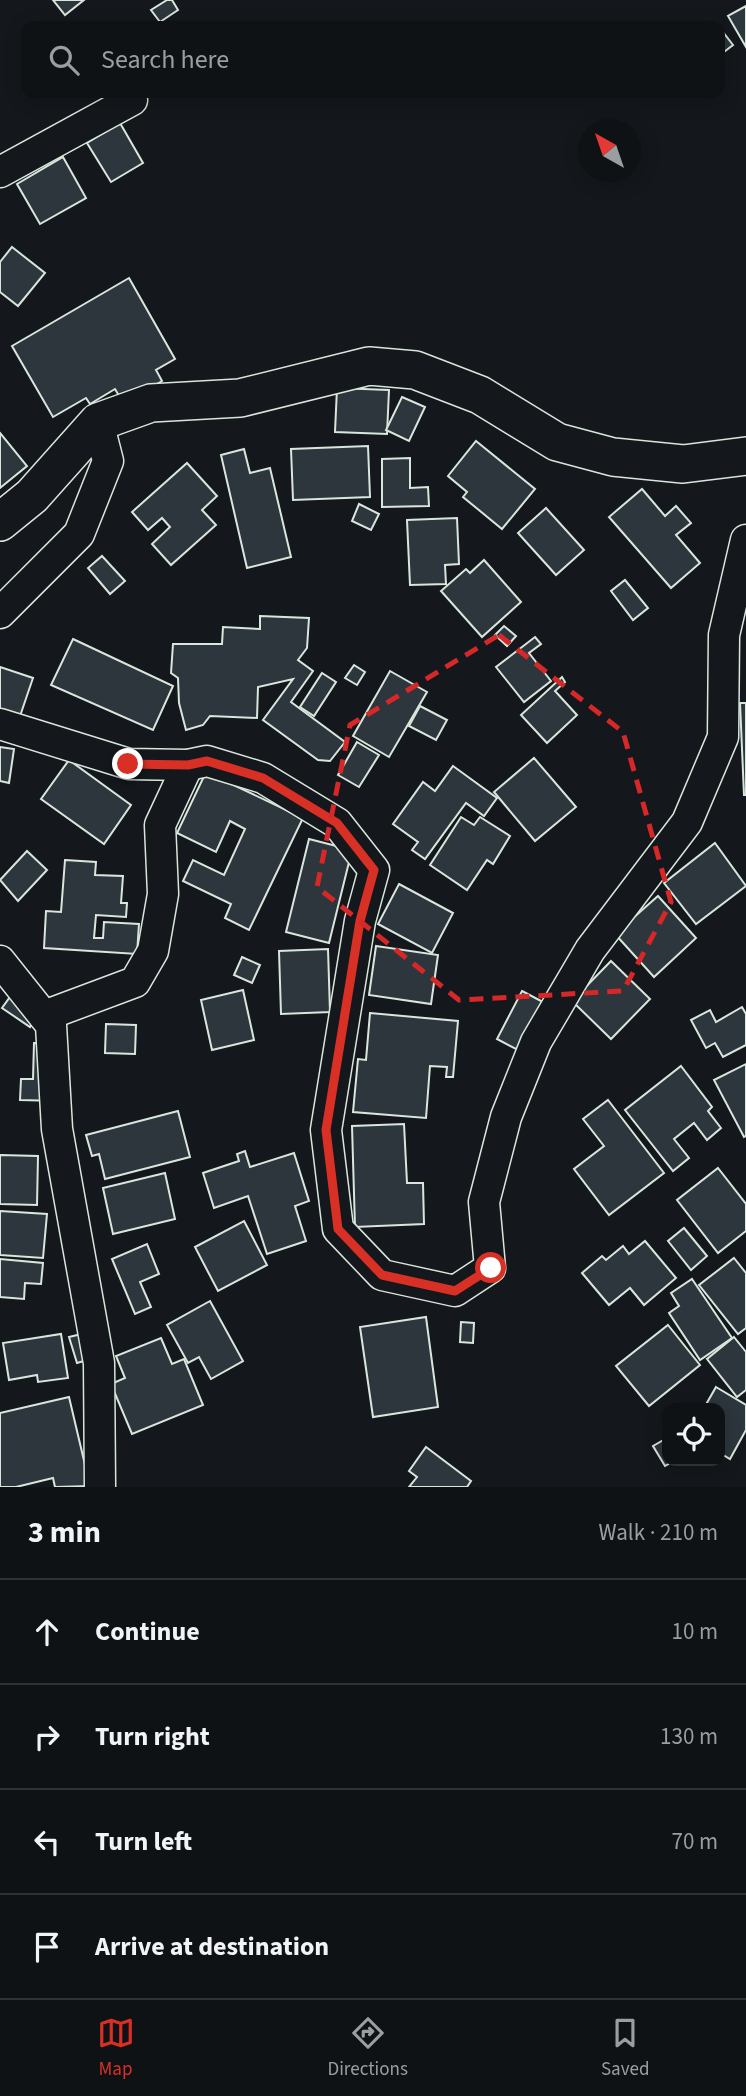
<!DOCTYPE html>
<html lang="en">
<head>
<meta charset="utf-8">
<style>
	:root { --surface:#0f1215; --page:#181b1e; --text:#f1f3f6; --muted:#9b9ea0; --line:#2f3234; --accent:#d93025 }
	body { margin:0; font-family:"Source Sans 3",sans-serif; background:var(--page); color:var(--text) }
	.controls { position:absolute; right:21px; bottom:21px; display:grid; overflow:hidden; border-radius:14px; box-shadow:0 4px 18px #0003 }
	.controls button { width:63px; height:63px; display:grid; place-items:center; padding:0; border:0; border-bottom:2px solid var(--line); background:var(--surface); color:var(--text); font:35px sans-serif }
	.compass { position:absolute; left:578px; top:119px; width:63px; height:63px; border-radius:50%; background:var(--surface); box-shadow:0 4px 18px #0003; rotate:320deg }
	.stop { position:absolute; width:21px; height:21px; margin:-16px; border:5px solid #d93025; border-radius:50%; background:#fff }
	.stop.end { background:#d93025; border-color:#fff; box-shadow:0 2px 7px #0008 }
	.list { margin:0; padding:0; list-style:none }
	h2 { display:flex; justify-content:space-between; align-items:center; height:91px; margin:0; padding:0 28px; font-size:30px }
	h2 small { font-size:23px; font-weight:400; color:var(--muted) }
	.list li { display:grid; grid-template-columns:46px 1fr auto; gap:21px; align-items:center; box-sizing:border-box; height:105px; padding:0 28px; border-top:2px solid var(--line) }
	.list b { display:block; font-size:26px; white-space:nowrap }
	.list em { font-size:23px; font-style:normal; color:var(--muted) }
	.icon { flex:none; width:38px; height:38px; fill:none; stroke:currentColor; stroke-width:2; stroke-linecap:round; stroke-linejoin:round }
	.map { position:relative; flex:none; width:746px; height:1487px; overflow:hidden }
	.search { position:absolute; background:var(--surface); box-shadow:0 4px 18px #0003; left:21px; right:21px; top:21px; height:77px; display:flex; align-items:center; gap:18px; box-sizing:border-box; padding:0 24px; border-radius:14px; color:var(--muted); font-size:26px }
	.sheet { height:511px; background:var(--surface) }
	nav { display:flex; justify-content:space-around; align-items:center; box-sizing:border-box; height:98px; border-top:2px solid var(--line); background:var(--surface); font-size:19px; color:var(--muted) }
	nav a { display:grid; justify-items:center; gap:4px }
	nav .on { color:var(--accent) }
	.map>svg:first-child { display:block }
	.building { fill:#2c363c; stroke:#d8e6dc; stroke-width:2 }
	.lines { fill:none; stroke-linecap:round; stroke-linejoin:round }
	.minor-casing { stroke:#d8e6dc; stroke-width:33 }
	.major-casing { stroke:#d8e6dc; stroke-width:40 }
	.minor { stroke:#14181c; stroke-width:30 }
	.major { stroke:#14181c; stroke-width:37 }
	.route { stroke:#d93025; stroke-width:9 }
	.marked { fill:none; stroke:#d62828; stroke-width:5; stroke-dasharray:14 9; stroke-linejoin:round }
</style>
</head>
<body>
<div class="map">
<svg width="746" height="1487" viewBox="0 0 746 1487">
	<rect width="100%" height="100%" fill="#14181c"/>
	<g class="building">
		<polygon points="53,0 84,0 65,15"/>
		<polygon points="167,0 172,0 178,10 160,22 151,10"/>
		<polygon points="746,6 746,47 728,16"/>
		<polygon points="723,32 733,45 720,55 720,34"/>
		<polygon points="120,123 143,163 111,182 87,143"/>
		<polygon points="63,157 86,198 40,224 17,184"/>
		<polygon points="12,247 45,273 18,306 0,292 0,262"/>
		<polygon points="129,278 175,359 156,370 162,381 124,404 115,389 90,404 86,398 53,417 12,346"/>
		<polygon points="337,388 389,390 387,434 335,432"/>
		<polygon points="402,397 425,407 409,441 386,430"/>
		<polygon points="0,433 27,466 0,488"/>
		<polygon points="476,441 535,489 502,529 463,497 467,492 448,476"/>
		<polygon points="368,446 370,497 293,500 291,449"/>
		<polygon points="244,449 250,473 270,468 291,557 247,568 221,455"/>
		<polygon points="410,458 410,488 428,487 429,506 382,507 382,459"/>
		<polygon points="187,463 217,496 202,510 216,525 171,565 152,544 170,527 162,518 148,530 132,512"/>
		<polygon points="642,489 665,516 676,506 691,523 676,535 700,563 671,588 609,517"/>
		<polygon points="359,504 379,514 371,530 352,521"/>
		<polygon points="546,508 584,550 556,575 518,533"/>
		<polygon points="457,518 459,564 445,565 446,584 410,585 407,520"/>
		<polygon points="102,556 125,581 110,594 88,568"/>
		<polygon points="484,560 521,602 482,637 441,591 466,569 470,573"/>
		<polygon points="625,580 648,608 633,620 611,591"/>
		<polygon points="260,616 309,618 307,648 298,660 313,671 291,702 345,742 330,761 318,760 263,720 293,679 258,687 257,718 210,716 203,725 186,730 179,703 178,678 171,673 173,644 222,644 223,627 260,629"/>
		<polygon points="504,626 516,636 507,646 495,635"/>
		<polygon points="535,637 541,644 529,653 551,681 524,702 496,667"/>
		<polygon points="73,639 173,686 153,730 51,685"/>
		<polygon points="354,665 365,672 357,685 345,678"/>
		<polygon points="0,667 33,678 19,719 0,712"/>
		<polygon points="390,671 427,692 389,757 353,736"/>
		<polygon points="322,673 336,682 314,716 300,707"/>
		<polygon points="562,677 565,682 555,691 577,715 547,743 521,715"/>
		<polygon points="740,703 746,703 746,795 744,795"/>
		<polygon points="420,706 447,720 436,740 409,726"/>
		<polygon points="357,742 379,755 359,787 338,775"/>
		<polygon points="0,747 14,749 9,783 0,781"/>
		<polygon points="534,758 576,807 535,841 494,792"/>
		<polygon points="69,760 131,805 104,844 41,799"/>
		<polygon points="453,766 497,798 484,816 466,803 425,859 412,850 418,842 393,824 423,782 435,791"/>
		<polygon points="206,772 303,818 249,930 225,918 231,904 183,881 193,860 224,875 245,829 230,821 216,852 177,833"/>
		<polygon points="461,817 474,825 480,817 510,836 493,864 487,860 467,890 430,865"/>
		<polygon points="309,839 352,850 329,943 286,932"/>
		<polygon points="715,843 746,886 696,924 664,883"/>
		<polygon points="27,851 47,870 18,901 0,880"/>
		<polygon points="65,860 96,862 95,875 123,876 121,903 127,903 126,917 96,915 94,938 103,938 104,922 139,924 137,954 44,948 46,911 61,912"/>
		<polygon points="399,884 453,913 432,953 378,924"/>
		<polygon points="658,896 696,938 654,977 615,934"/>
		<polygon points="376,946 438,955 431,1004 369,995"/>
		<polygon points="328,949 330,1012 281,1014 279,951"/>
		<polygon points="242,957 260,965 252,983 234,975"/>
		<polygon points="611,961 650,999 611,1039 572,1001"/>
		<polygon points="15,990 42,1009 30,1027 2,1008"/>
		<polygon points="243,990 254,1040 212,1050 201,1000"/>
		<polygon points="522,991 543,1002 518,1050 497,1039"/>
		<polygon points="742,1007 746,1014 746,1045 723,1057 715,1043 706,1048 691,1020 710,1010 716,1022"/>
		<polygon points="370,1013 458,1021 453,1077 446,1077 447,1067 430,1066 426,1118 353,1112 358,1059 366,1060"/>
		<polygon points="106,1024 136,1025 135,1054 105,1053"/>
		<polygon points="34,1043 60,1044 58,1101 20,1100 21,1079 33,1079"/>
		<polygon points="746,1064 746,1136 744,1137 714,1080"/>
		<polygon points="681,1066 712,1107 708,1111 721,1128 707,1140 694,1123 674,1139 689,1158 673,1171 625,1110"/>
		<polygon points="608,1100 664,1173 609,1215 574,1169 604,1146 583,1119"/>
		<polygon points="178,1111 190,1157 105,1179 99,1154 92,1156 86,1135"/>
		<polygon points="404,1124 407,1183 423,1183 424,1224 355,1227 352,1126"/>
		<polygon points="245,1151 250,1167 294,1153 309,1201 295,1206 306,1241 267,1254 248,1196 214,1208 203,1173 239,1161 237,1154"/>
		<polygon points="0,1155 38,1156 37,1205 0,1204"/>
		<polygon points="718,1168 746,1204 746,1231 718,1253 677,1200"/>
		<polygon points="165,1173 175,1219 113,1234 103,1188"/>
		<polygon points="0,1211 47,1214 43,1258 0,1255"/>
		<polygon points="244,1221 267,1265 218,1291 195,1247"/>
		<polygon points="684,1228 707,1256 691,1270 668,1241"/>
		<polygon points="645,1241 676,1278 644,1305 630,1288 609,1305 582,1273 602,1256 606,1260 623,1246 629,1254"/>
		<polygon points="147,1244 159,1274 140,1282 151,1307 135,1314 112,1259"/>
		<polygon points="734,1258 746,1273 746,1328 738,1334 699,1285"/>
		<polygon points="0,1259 43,1263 41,1284 25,1283 24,1299 0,1297"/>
		<polygon points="692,1279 732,1338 700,1360 669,1313 679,1306 671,1293"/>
		<polygon points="210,1301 243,1361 211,1379 199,1357 188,1363 167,1325"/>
		<polygon points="426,1317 438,1407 373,1417 360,1327"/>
		<polygon points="461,1322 474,1323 473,1343 460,1342"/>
		<polygon points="668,1325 700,1365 649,1406 616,1366"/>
		<polygon points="94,1331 101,1356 77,1363 69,1337"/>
		<polygon points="61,1334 68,1378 38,1382 37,1375 9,1380 3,1343"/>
		<polygon points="734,1337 746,1352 746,1390 737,1397 707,1359"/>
		<polygon points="161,1338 172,1364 184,1359 203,1405 132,1434 111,1384 125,1378 116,1356"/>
		<polygon points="716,1387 746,1405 746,1430 730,1459 720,1453 720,1408 704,1408"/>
		<polygon points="69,1397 90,1486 55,1487 53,1478 16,1487 0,1487 0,1413"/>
		<polygon points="667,1438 667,1461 674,1461 665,1466 653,1446"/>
		<polygon points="426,1447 471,1481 467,1487 409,1487 417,1477 409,1471"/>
	</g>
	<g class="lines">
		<g class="minor-casing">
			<g id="minor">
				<polyline points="0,172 132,100"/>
				<polyline points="0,613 79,534 108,461 98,422"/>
				<polyline points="0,724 129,764 188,765 207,761 263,778 337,823 374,870 360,921 326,1130 338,1229 382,1275 455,1291 490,1268 484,1202 506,1117 536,1042 590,950 687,822 723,737 724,635 746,540"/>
				<polyline points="0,961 51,1025 57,1129 99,1363 100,1487"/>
				<polyline points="44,1016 135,982 153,951 163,894 160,825 188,765"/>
			</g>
		</g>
		<g class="major-casing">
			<polyline id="major" points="0,522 32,496 98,422 151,403 240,398 369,366 415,370 480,395 557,442 613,457 683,464 746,456"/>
		</g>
		<use href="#minor" class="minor"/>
		<use href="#major" class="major"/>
	</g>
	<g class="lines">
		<polyline class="route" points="128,764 188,765 207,761 263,778 337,823 374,870 360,921 326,1130 338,1229 382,1275 455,1291 491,1268"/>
	</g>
	<path class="marked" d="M499 635 623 732 671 902 623 991 459 1000 317 887 350 725Z"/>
</svg>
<div class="controls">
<button><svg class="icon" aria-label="locate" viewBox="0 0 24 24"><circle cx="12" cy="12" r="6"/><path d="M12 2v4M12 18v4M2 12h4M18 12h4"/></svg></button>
</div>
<svg class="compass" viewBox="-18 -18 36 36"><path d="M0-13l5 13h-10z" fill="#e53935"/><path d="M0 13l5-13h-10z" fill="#9b9ea0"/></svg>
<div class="stop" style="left:491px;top:1268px"></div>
<div class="stop end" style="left:128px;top:764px"></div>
<div class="search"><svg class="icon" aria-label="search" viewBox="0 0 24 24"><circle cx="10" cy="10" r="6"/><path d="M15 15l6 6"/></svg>Search here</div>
</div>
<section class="sheet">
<h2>3 min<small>Walk · 210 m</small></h2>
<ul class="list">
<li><svg class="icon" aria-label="ahead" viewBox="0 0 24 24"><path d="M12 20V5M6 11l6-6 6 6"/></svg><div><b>Continue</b></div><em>10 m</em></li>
<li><svg class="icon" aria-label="right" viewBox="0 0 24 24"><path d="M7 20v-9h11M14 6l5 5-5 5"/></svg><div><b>Turn right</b></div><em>130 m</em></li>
<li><svg class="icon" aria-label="left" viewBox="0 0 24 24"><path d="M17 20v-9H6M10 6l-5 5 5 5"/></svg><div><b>Turn left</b></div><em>70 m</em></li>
<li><svg class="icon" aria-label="arrive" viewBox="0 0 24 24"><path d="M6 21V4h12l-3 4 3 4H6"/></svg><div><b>Arrive at destination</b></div></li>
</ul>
</section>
<nav>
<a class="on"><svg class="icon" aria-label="map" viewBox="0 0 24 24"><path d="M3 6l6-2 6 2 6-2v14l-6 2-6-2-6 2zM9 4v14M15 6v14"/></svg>Map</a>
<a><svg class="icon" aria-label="directions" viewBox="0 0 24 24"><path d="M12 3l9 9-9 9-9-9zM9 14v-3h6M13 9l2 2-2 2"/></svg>Directions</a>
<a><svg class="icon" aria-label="saved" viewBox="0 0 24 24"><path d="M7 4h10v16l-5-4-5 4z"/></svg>Saved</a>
</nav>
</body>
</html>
